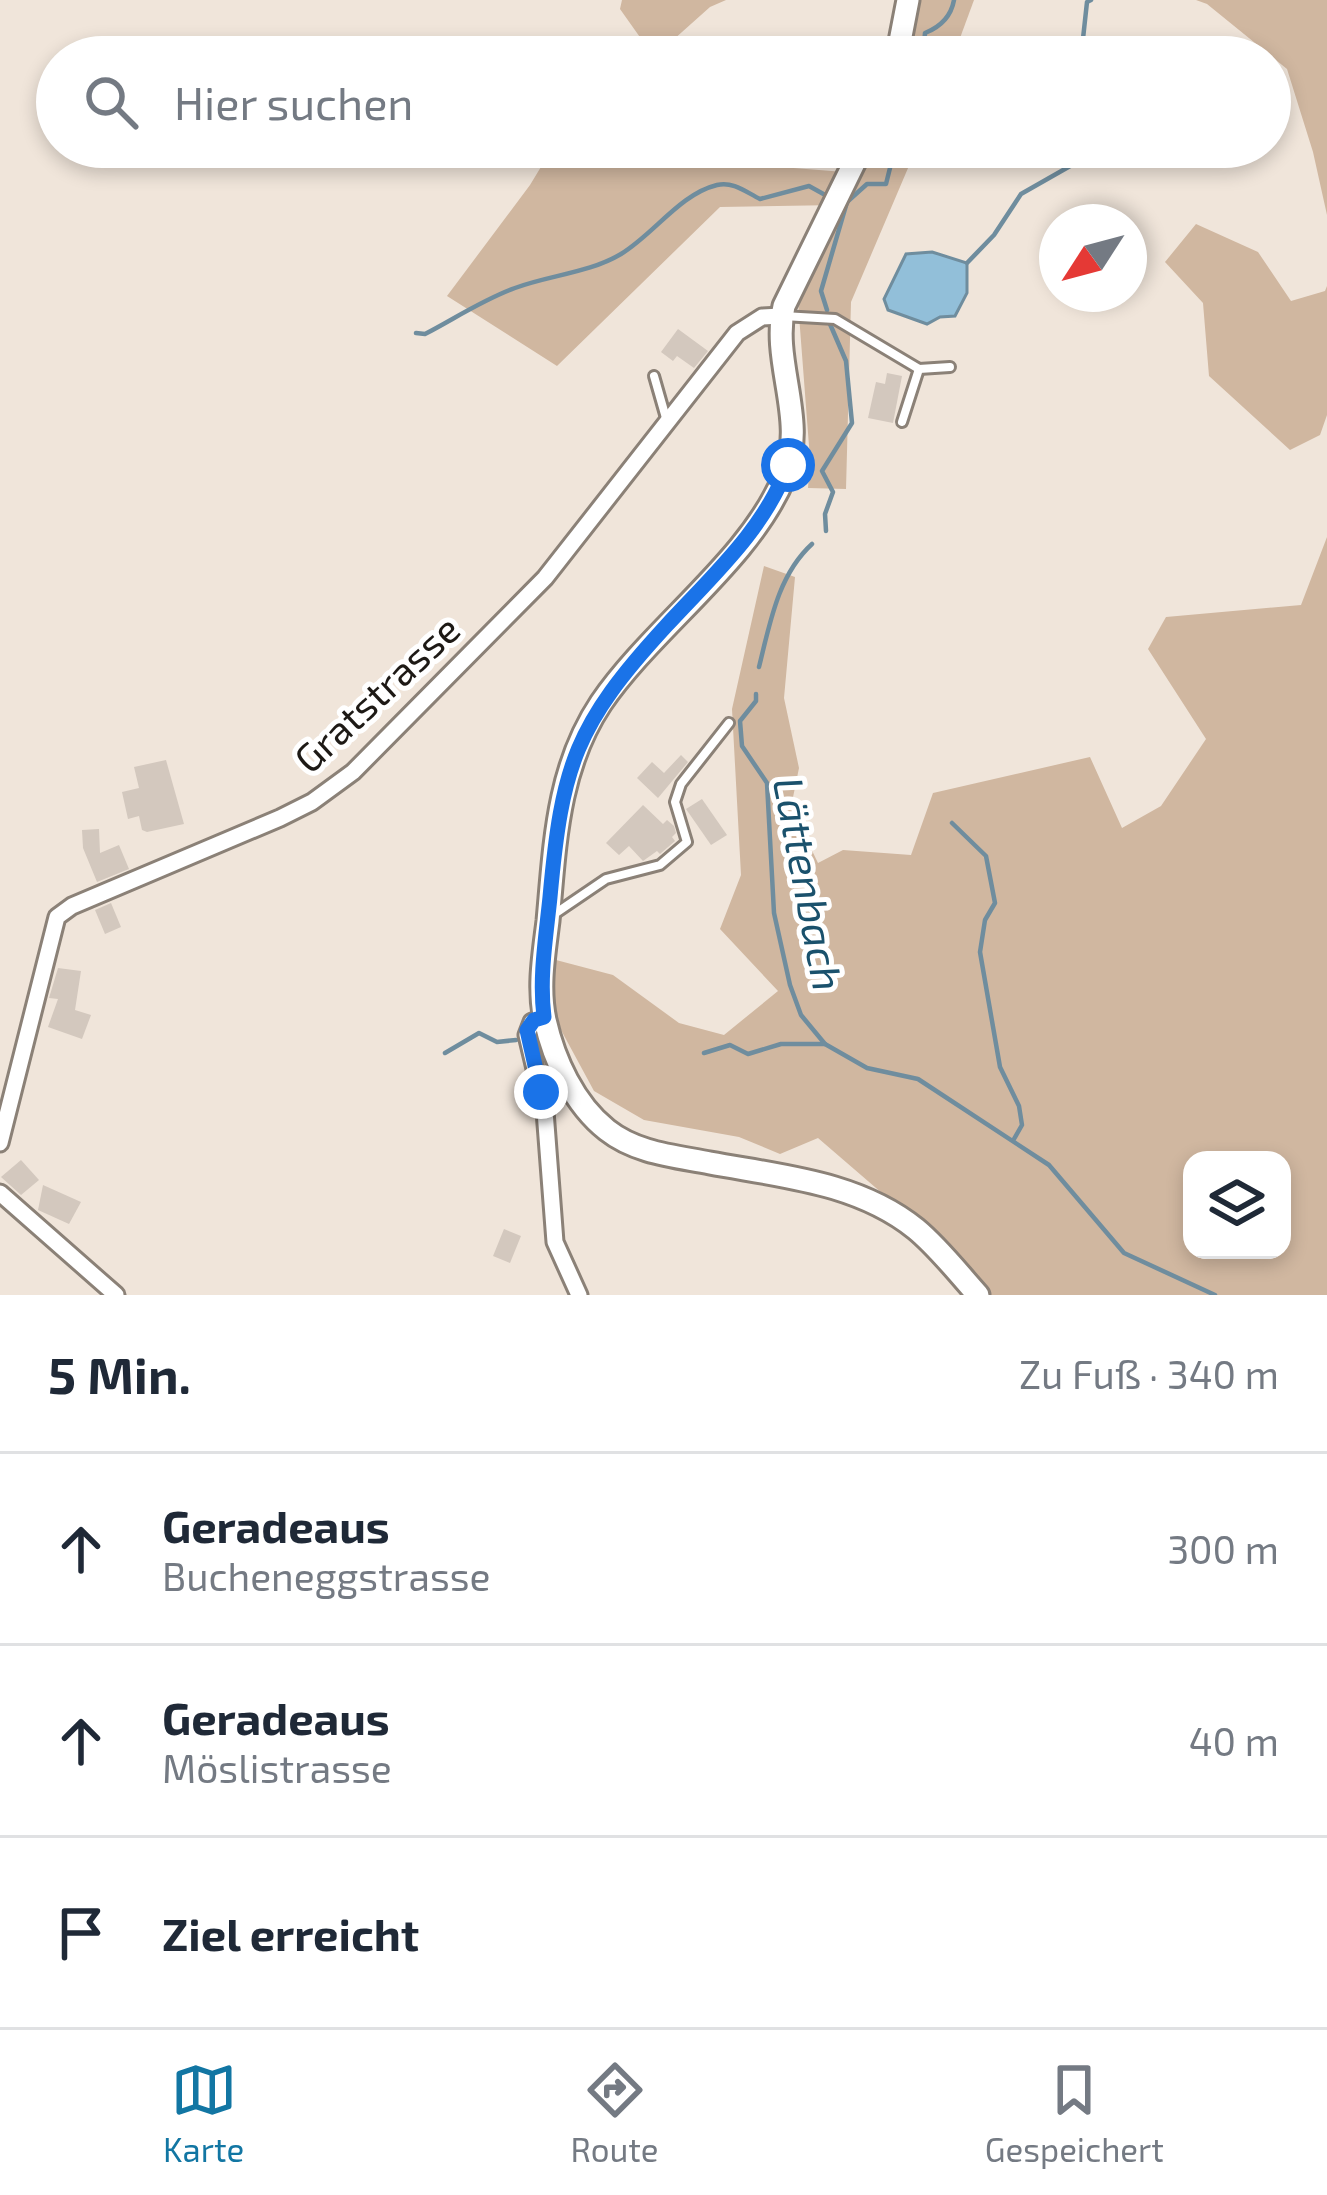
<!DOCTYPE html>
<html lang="de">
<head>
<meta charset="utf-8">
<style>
	:root { --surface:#fff; --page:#f2f2f3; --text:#1f2937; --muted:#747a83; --line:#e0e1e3; --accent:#1276a3 }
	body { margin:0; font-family:"Exo 2",sans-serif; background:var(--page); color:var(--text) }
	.controls { position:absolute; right:36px; bottom:36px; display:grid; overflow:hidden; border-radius:24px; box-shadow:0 6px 18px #0003 }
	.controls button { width:108px; height:108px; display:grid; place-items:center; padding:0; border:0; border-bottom:3px solid var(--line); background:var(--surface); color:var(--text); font:60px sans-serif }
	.compass { position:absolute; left:1039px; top:204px; width:108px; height:108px; border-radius:50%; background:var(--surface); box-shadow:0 6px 18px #0003; rotate:234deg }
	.stop { position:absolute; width:36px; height:36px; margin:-27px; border:9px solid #1a73e8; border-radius:50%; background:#fff }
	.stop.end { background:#1a73e8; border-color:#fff; box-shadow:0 3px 12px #0008 }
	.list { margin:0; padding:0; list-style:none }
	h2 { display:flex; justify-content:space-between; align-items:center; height:156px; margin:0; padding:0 48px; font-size:51px }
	h2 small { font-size:39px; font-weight:400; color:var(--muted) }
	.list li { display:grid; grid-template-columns:78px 1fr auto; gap:36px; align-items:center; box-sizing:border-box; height:192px; padding:0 48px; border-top:3px solid var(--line) }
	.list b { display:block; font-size:45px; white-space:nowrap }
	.list p { margin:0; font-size:39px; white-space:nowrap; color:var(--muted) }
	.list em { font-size:39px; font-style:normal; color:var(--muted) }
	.icon { flex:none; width:66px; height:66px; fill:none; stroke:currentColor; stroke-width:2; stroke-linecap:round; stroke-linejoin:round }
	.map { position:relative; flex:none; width:1327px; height:1295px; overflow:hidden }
	.search { position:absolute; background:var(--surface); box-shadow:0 6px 18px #0003; left:36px; right:36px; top:36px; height:132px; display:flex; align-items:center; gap:30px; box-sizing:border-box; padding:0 42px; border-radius:66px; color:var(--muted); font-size:45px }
	.sheet { height:732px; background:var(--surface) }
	nav { display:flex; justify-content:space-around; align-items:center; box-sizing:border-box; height:168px; border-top:3px solid var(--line); background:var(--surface); font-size:33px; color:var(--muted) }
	nav a { display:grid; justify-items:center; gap:6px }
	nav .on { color:var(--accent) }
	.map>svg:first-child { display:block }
	.green { fill:#d0b7a0; fill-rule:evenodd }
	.water { fill:#92bfd9; stroke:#6f8d9e; stroke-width:3 }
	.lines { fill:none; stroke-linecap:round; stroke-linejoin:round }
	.stream { stroke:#6f8d9e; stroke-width:4.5 }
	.building { fill:#d3c8be }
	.lane-casing { stroke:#8b8177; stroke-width:14 }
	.street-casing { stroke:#8b8177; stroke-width:21 }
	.secondary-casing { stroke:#8b8177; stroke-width:27 }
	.lane { stroke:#fff; stroke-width:8 }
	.street { stroke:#fff; stroke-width:15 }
	.secondary { stroke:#fff; stroke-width:21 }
	.route { stroke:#1a73e8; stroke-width:15 }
	.labels { text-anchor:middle; stroke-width:10; stroke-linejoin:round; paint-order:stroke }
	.street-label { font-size:39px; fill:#1d1915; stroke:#fff }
	.water-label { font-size:42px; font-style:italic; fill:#1a516c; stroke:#fff }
</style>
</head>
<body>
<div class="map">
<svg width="1327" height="1295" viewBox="0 0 1327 1295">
	<rect width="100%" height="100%" fill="#f0e5da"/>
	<g class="green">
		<polygon points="622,0 726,0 710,7 654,57 620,9"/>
		<polygon points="916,0 974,0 953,57 903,57"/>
		<polygon points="1196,0 1327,0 1327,215 1313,152 1287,69 1207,4"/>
		<polygon points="553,147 651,147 665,158 857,173 869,147 917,147 851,302 846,489 808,488 810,459 797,289 838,205 720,207 557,366 447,296 530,185"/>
		<polygon points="1196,224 1258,252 1291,301 1325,291 1327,286 1327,415 1320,435 1290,450 1209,376 1203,303 1165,262"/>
		<path d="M1327 537V1295H971L912 1219 818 1138 780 1154 739 1137 644 1120 594 1091 561 1030 552 996 556 960 613 975 679 1023 724 1035 778 991 720 929 741 875 732 709 764 566 795 577 784 698 799 768 791 807 818 863 843 850 911 855 933 793 1090 757 1122 828 1161 806 1206 739 1148 649 1166 617 1301 605ZM1192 1160H1282V1250H1192Z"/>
	</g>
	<polygon class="water" points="932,252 967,263 967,293 955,316 940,317 927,324 888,310 884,299 906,254"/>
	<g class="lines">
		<g class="stream">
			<path d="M923 57 925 33C940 27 951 17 954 0"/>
			<polyline points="1081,57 1087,2 1091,0"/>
			<polyline points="967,263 994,235 1021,194 1086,157 1083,147"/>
			<polyline points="827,310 821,291 847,202 867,184 886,184 891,164 909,161 915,152 908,147"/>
			<path d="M416 333 425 334C454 319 484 299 515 288 550 275 589 273 621 254 654 234 680 194 717 185 733 181 746 192 760 199L809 186 827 196"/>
			<polyline points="826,531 825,514 833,492 822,471 852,423 846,361 830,324"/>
			<path d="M759 667C770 623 778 575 812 544"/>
			<polyline points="756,694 756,701 740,721 742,746 767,783 774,913 790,985 801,1015 825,1044 867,1068 918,1079 1049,1165 1124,1253 1215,1295"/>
			<polyline points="952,823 986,856 995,903 985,920 980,952 1000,1067 1019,1106 1022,1125 1014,1139"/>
			<polyline points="445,1053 479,1033 497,1042 516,1040"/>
			<polyline points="704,1053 730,1045 748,1054 781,1044 825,1044"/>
		</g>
	</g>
	<g class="building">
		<polygon points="678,329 708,351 694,368 677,356 673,361 661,352"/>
		<polygon points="887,373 902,376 893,423 868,418 876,382 885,384"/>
		<polygon points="681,755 688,762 658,798 637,778 652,762 664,773"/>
		<polygon points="166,760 184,824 147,832 142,830 139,816 128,819 122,792 139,788 134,767"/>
		<polygon points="702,799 727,835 711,845 686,809"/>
		<polygon points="643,805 663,824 667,820 674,826 676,833 672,837 675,841 660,854 657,851 643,861 629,846 619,855 606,843"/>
		<polygon points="99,829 100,853 119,845 129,869 97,882 83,848 82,830"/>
		<polygon points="111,903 121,927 105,934 95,910"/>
		<polygon points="58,968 81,971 75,1010 91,1015 82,1039 48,1027 58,999 49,998"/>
		<polygon points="21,1160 39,1180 21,1195 1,1177"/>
		<polygon points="43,1185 81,1202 69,1224 38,1210"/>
		<polygon points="504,1229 521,1236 510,1263 493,1256"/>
	</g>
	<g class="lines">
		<g class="lane-casing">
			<g id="lane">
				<polyline points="783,316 835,319 919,369 950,367"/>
				<polyline points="654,376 666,418"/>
				<polyline points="902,422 919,369"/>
				<polyline points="553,915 606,879 660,865 687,842 675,802 681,784 729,723"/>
			</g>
		</g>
		<g class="street-casing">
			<g id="street">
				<polyline points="545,1017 532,1022 527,1035 545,1111 555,1242 579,1295"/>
				<polyline points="0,1143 57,917 72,906 280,818 312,802 353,772 545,578 737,333 762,317 781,316"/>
				<polyline points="0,1193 116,1295"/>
			</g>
		</g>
		<g class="secondary-casing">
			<g id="secondary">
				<polyline points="897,57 908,0"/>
				<path d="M862 147 784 306C771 364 808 419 784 477 750 560 653 627 601 703 557 769 555 844 548 921 544 954 538 987 545 1020 554 1060 574 1104 607 1130 636 1153 674 1156 710 1163 780 1176 858 1182 916 1229 939 1248 958 1273 978 1295"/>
			</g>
		</g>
		<use href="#lane" class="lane"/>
		<use href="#street" class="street"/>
		<use href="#secondary" class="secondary"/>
	</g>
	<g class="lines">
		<path class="route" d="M541 1092 527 1030 534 1020 544 1017C539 977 546 937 550 897 562 765 575 725 666 626 711 577 765 529 788 465"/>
	</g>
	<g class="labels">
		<g class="street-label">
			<text transform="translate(377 694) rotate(-43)" y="14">Gratstrasse</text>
		</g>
		<g class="water-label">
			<text transform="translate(808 884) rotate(79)" y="15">Lättenbach</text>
		</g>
	</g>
</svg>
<div class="controls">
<button><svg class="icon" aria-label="layers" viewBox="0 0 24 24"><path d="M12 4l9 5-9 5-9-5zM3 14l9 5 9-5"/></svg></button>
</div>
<svg class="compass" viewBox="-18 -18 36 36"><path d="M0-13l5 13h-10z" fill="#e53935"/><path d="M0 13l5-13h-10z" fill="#747a83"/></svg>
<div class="stop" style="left:788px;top:465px"></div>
<div class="stop end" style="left:541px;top:1092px"></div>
<div class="search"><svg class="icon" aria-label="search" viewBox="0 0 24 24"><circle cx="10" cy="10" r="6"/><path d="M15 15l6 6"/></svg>Hier suchen</div>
</div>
<section class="sheet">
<h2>5 Min.<small>Zu Fuß · 340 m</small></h2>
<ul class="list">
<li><svg class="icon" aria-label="ahead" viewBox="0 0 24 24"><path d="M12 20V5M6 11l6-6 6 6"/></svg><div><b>Geradeaus</b><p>Bucheneggstrasse</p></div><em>300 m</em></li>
<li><svg class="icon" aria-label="ahead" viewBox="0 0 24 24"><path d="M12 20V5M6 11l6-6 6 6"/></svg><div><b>Geradeaus</b><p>Möslistrasse</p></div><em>40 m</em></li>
<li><svg class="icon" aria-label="arrive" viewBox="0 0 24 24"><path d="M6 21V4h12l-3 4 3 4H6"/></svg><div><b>Ziel erreicht</b></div></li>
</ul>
</section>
<nav>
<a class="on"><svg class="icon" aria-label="map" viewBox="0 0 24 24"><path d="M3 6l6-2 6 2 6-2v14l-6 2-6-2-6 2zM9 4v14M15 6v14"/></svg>Karte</a>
<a><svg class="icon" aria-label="directions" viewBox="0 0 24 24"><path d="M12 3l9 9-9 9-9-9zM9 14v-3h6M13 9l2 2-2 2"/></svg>Route</a>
<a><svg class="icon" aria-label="saved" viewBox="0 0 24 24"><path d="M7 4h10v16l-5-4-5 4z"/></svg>Gespeichert</a>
</nav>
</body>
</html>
